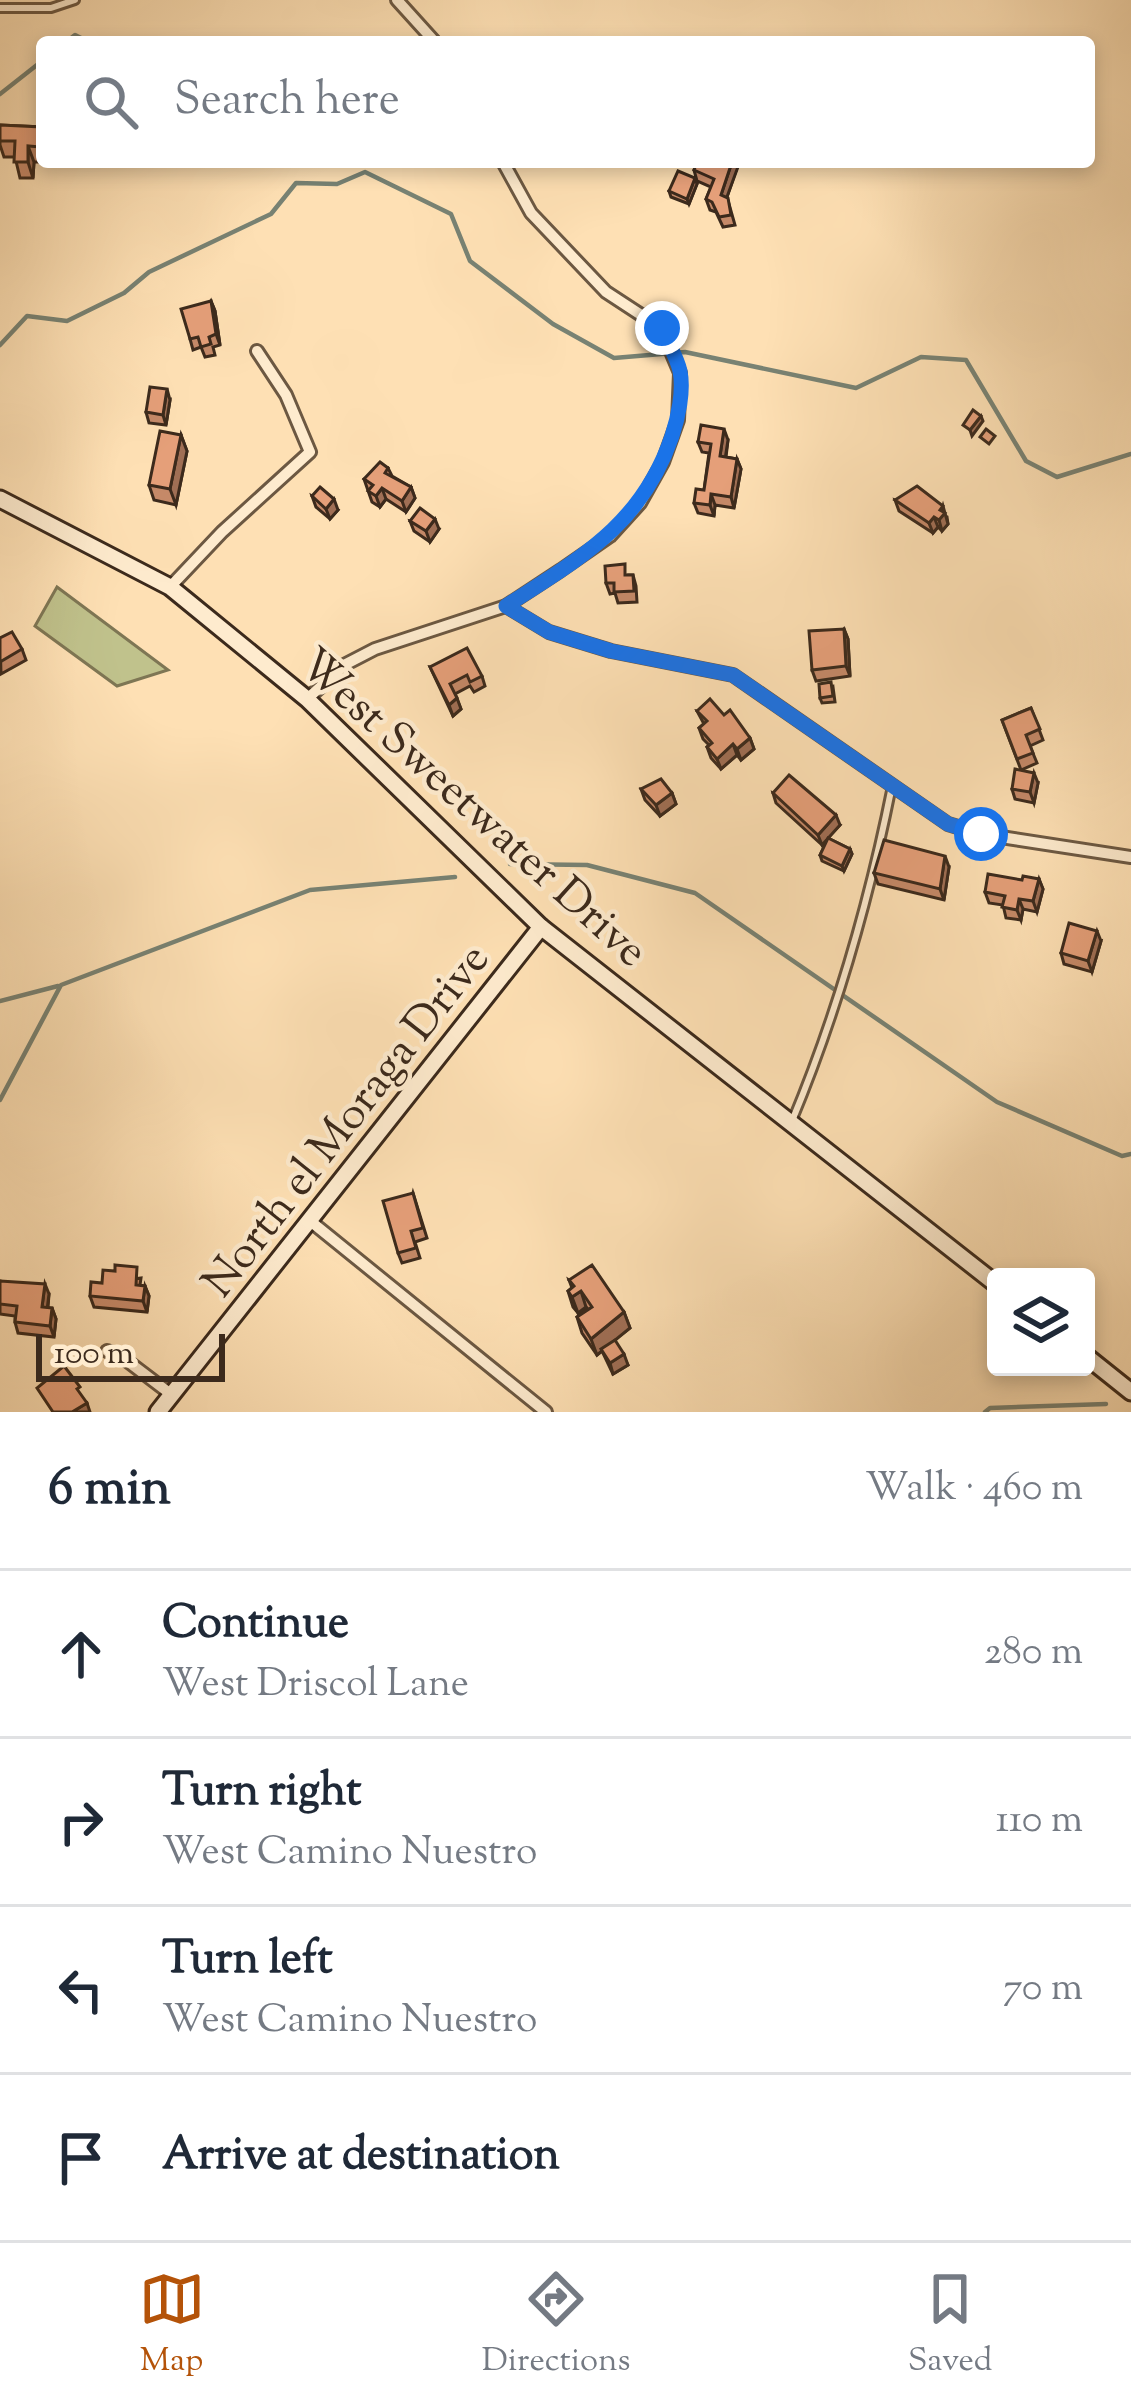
<!DOCTYPE html>
<html lang="en">
<head>
<meta charset="utf-8">
<style>
	:root { --surface:#fff; --page:#f6f6f7; --text:#1f2937; --muted:#747a83; --line:#e0e1e3; --accent:#b45309 }
	body { margin:0; font-family:"Sorts Mill Goudy",serif; background:var(--page); color:var(--text) }
	.controls { position:absolute; right:36px; bottom:36px; display:grid; overflow:hidden; border-radius:12px; box-shadow:0 6px 18px #0003 }
	.controls button { width:108px; height:108px; display:grid; place-items:center; padding:0; border:0; border-bottom:3px solid var(--line); background:var(--surface); color:var(--text); font:60px sans-serif }
	.scale { position:absolute; left:36px; bottom:30px; width:189px; box-sizing:border-box; padding-left:12px; border:6px solid #3c2a1c; border-top:0; font-size:33px; line-height:42px; white-space:nowrap; color:#3c2a1c; -webkit-text-stroke:9px #feebce; paint-order:stroke }
	.stop { position:absolute; width:36px; height:36px; margin:-27px; border:9px solid #1a73e8; border-radius:50%; background:#fff }
	.stop.end { background:#1a73e8; border-color:#fff; box-shadow:0 3px 12px #0008 }
	.list { margin:0; padding:0; list-style:none }
	h2 { display:flex; justify-content:space-between; align-items:center; height:156px; margin:0; padding:0 48px; font-size:51px }
	h2 small { font-size:39px; font-weight:400; color:var(--muted) }
	.list li { display:grid; grid-template-columns:78px 1fr auto; gap:36px; align-items:center; box-sizing:border-box; height:168px; padding:0 48px; border-top:3px solid var(--line) }
	.list b { display:block; font-size:45px; white-space:nowrap }
	.list p { margin:0; font-size:39px; white-space:nowrap; color:var(--muted) }
	.list em { font-size:39px; font-style:normal; color:var(--muted) }
	.icon { flex:none; width:66px; height:66px; fill:none; stroke:currentColor; stroke-width:2; stroke-linecap:round; stroke-linejoin:round }
	.map { position:relative; flex:none; width:1131px; height:1412px; overflow:hidden }
	.search { position:absolute; background:var(--surface); box-shadow:0 6px 18px #0003; left:36px; right:36px; top:36px; height:132px; display:flex; align-items:center; gap:30px; box-sizing:border-box; padding:0 42px; border-radius:12px; color:var(--muted); font-size:45px }
	.sheet { height:828px; background:var(--surface) }
	nav { display:flex; justify-content:space-around; align-items:center; box-sizing:border-box; height:168px; border-top:3px solid var(--line); background:var(--surface); font-size:33px; color:var(--muted) }
	nav a { display:grid; justify-items:center; gap:6px }
	nav .on { color:var(--accent) }
	.map>svg:first-child { display:block }
	.green { fill:#c0c28c; stroke:#7e7654; stroke-width:3 }
	.lines { fill:none; stroke-linecap:round; stroke-linejoin:round }
	.stream { stroke:#788273; stroke-width:4.5 }
	.lane-casing { stroke:#6c5842; stroke-width:12 }
	.street-casing { stroke:#6c5842; stroke-width:16 }
	.secondary-casing { stroke:#3c2a1c; stroke-width:21 }
	.lane { stroke:#feebce; stroke-width:6 }
	.street { stroke:#feebce; stroke-width:10 }
	.secondary { stroke:#feebce; stroke-width:15 }
	.wall { fill:#c58968; stroke:#3c2a1c; stroke-width:3 }
	.shaded-wall { fill:#a06f55; stroke:#3c2a1c; stroke-width:3 }
	.building { fill:#e59f79; stroke:#3c2a1c; stroke-width:3 }
	.route { stroke:#1a73e8; stroke-width:15 }
	.labels { text-anchor:middle; stroke-width:9; stroke-linejoin:round; paint-order:stroke }
	.street-label { font-size:45px; fill:#3c2a1c; stroke:#feebce }
</style>
</head>
<body>
<div class="map">
<svg width="1131" height="1412" viewBox="0 0 1131 1412">
	<rect width="100%" height="100%" fill="#fee0b4"/>
	<filter id="stains"><feTurbulence type="fractalNoise" baseFrequency=".00167" numOctaves="4"/><feColorMatrix values="0 0 0 0 .2 0 0 0 0 .09 0 0 0 0 .02 0 0 0 .5 -.17"/></filter>
	<radialGradient id="worn" r=".72"><stop offset=".6" stop-color="#630" stop-opacity="0"/><stop offset="1" stop-color="#630" stop-opacity=".3"/></radialGradient>
	<polygon class="green" points="57,587 168,670 117,686 35,626"/>
	<g class="lines">
		<g class="stream">
			<polyline points="66,42 75,35 89,42"/>
			<polyline points="0,94 42,61"/>
			<polyline points="0,345 27,316 67,321 124,293 149,272 271,214 296,183 337,184 365,172 451,214 470,261 553,324 614,358 685,352 856,388 921,357 966,360 1026,461 1057,477 1131,454"/>
			<polyline points="510,864 587,865 695,893 997,1102 1122,1156 1131,1154"/>
			<polyline points="0,1001 58,986"/>
			<polyline points="0,1100 61,985 310,890 455,877"/>
			<polyline points="985,1412 990,1408 1106,1404"/>
		</g>
		<g class="lane-casing">
			<g id="lane">
				<polyline points="0,8 51,8 75,0"/>
				<path d="M792 1121C837 1013 869 901 892 786"/>
			</g>
		</g>
		<g class="street-casing">
			<g id="street">
				<polyline points="397,0 435,42"/>
				<polyline points="170,587 222,532 310,452 286,395 257,351"/>
				<polyline points="506,606 549,632 611,651 733,675 948,824 981,834 1131,857"/>
				<polyline points="307,699 346,664 375,649 506,606 561,570 610,536 640,503 663,462 678,420 680,373 661,328 606,292 531,213 503,162"/>
				<polyline points="309,1220 546,1412"/>
				<polyline points="107,1351 122,1357 172,1395"/>
			</g>
		</g>
		<g class="secondary-casing">
			<g id="secondary">
				<polyline points="0,499 170,587 307,699 541,927 996,1284"/>
				<polyline points="1086,1356 1131,1392"/>
				<polyline points="158,1412 541,927"/>
			</g>
		</g>
		<use href="#lane" class="lane"/>
		<use href="#street" class="street"/>
		<use href="#secondary" class="secondary"/>
	</g>
	<g class="wall">
		<polygon points="0,125 42,127 42,162 46,162 34,162 33,178 20,178 15,157 4,157 0,145"/>
		<polygon points="697,162 739,162 727,197 735,225 723,227 716,212 710,210 706,199 711,187 697,181 694,170"/>
		<polygon points="697,184 689,204 671,197 669,191"/>
		<polygon points="211,301 215,311 220,345 213,347 215,355 205,357 201,347 193,350 190,339"/>
		<polygon points="170,400 166,425 149,423 146,412"/>
		<polygon points="181,435 187,451 176,505 154,500 149,485"/>
		<polygon points="728,440 726,457 737,459 741,469 734,508 715,505 714,516 698,513 694,503 704,490 709,453 702,452 698,442"/>
		<polygon points="388,468 392,476 411,487 415,498 406,512 386,499 380,507 372,502 364,479"/>
		<polygon points="312,496 338,510 330,519 316,507"/>
		<polygon points="895,500 947,517 948,524 942,531 938,527 933,533 899,511"/>
		<polygon points="410,521 439,529 430,542 414,531"/>
		<polygon points="628,575 633,575 636,586 637,602 618,603 615,593 610,594 606,583"/>
		<polygon points="844,629 848,639 850,676 816,681 812,670"/>
		<polygon points="0,638 22,649 26,660 1,674"/>
		<polygon points="430,667 482,676 485,686 474,692 470,686 455,694 461,709 453,716"/>
		<polygon points="833,687 835,702 822,703 820,698"/>
		<polygon points="1031,708 1043,740 1030,746 1037,763 1021,770 1002,720"/>
		<polygon points="697,711 724,715 750,738 754,749 741,760 737,755 721,769 711,758 707,747 709,745 703,739 699,728 704,724"/>
		<polygon points="1038,783 1034,803 1015,799 1012,789"/>
		<polygon points="641,789 672,793 676,804 660,816 645,800"/>
		<polygon points="773,793 840,825 828,838 850,849 852,854 844,871 822,861 820,855 828,839 822,845 776,803"/>
		<polygon points="949,867 944,900 878,884 874,873"/>
		<polygon points="1039,879 1043,889 1037,912 1023,909 1021,920 1006,918 1003,905 989,903 985,892 1022,880"/>
		<polygon points="1101,941 1092,972 1064,964 1061,953"/>
		<polygon points="413,1193 427,1238 415,1242 420,1258 402,1263 398,1253"/>
		<polygon points="141,1278 140,1285 145,1286 149,1296 147,1312 94,1307 90,1296 102,1283"/>
		<polygon points="569,1280 624,1312 630,1328 614,1340 628,1365 613,1374 602,1351 597,1355 582,1333 577,1317 588,1309 586,1307 578,1313 573,1307 568,1291 572,1288"/>
		<polygon points="0,1281 49,1294 48,1308 52,1308 56,1319 54,1337 18,1333 15,1322 15,1316 0,1314"/>
	</g>
	<g class="shaded-wall">
		<polygon points="28,146 34,162 33,178 28,162"/>
		<polygon points="732,162 739,162 739,164 724,205 721,195"/>
		<polygon points="695,178 697,184 689,204 687,199"/>
		<polygon points="211,301 215,311 220,345 216,334"/>
		<polygon points="167,389 170,400 166,425 163,415"/>
		<polygon points="981,416 983,421 972,436 970,430"/>
		<polygon points="724,429 728,440 724,466 720,456"/>
		<polygon points="181,435 187,451 176,505 170,489"/>
		<polygon points="737,459 741,469 734,508 731,497"/>
		<polygon points="411,487 415,498 406,512 402,501"/>
		<polygon points="382,488 386,499 380,507 376,496"/>
		<polygon points="711,494 715,505 714,516 710,505"/>
		<polygon points="334,499 338,510 330,519 326,509"/>
		<polygon points="943,506 948,524 942,531 939,520"/>
		<polygon points="934,517 938,527 933,533 929,523"/>
		<polygon points="435,519 439,529 430,542 426,531"/>
		<polygon points="844,629 848,639 850,676 846,666"/>
		<polygon points="457,698 461,709 453,716 449,705"/>
		<polygon points="750,738 754,749 741,760 737,749"/>
		<polygon points="733,744 737,755 721,769 717,759"/>
		<polygon points="1034,773 1038,783 1034,803 1030,792"/>
		<polygon points="672,793 676,804 660,816 656,805"/>
		<polygon points="836,815 840,825 822,845 818,835"/>
		<polygon points="850,849 852,854 844,871 842,866"/>
		<polygon points="945,856 949,867 944,900 940,889"/>
		<polygon points="1039,879 1043,889 1037,912 1033,901"/>
		<polygon points="1019,899 1023,909 1021,920 1017,910"/>
		<polygon points="1097,931 1101,941 1092,972 1088,961"/>
		<polygon points="45,1284 49,1294 46,1318 42,1307"/>
		<polygon points="145,1286 149,1296 147,1312 143,1301"/>
		<polygon points="581,1291 586,1307 578,1313 572,1297"/>
		<polygon points="52,1308 56,1319 54,1337 50,1326"/>
		<polygon points="624,1312 630,1328 597,1355 591,1339"/>
		<polygon points="624,1354 628,1365 613,1374 610,1363"/>
		<polygon points="87,1403 90,1412 72,1412"/>
	</g>
	<g class="building">
		<polygon points="0,125 42,127 40,147 28,146 28,162 14,162 15,141 0,141"/>
		<polygon points="697,162 732,162 721,195 728,198 731,215 719,217 712,202 706,199 714,179 694,170"/>
		<polygon points="678,171 695,178 687,199 669,191"/>
		<polygon points="211,301 216,334 209,337 211,344 201,347 198,337 190,339 181,309"/>
		<polygon points="150,387 167,389 163,415 146,412"/>
		<polygon points="973,410 981,416 970,430 963,425"/>
		<polygon points="701,425 724,429 720,456 737,459 731,497 711,494 710,505 694,503 696,489 704,490 711,444 698,442"/>
		<polygon points="986,429 995,436 989,444 980,437"/>
		<polygon points="160,431 181,435 170,489 149,485"/>
		<polygon points="380,462 388,468 385,473 411,487 402,501 382,488 376,496 368,491 373,485 364,479"/>
		<polygon points="917,486 943,506 940,510 945,513 939,520 934,517 929,523 895,500"/>
		<polygon points="320,487 334,499 326,509 312,496"/>
		<polygon points="420,508 435,519 426,531 410,521"/>
		<polygon points="625,564 625,575 633,575 634,591 614,592 614,583 606,583 605,566"/>
		<polygon points="844,629 846,666 812,670 809,631"/>
		<polygon points="12,632 22,649 0,662 0,638"/>
		<polygon points="467,648 482,676 470,682 467,675 450,684 457,698 449,705 430,667"/>
		<polygon points="831,682 833,696 820,698 819,684"/>
		<polygon points="710,699 724,715 730,710 750,738 737,749 733,744 717,759 707,747 712,743 699,728 707,721 697,711"/>
		<polygon points="1031,708 1040,729 1026,735 1033,753 1017,759 1002,720"/>
		<polygon points="1015,769 1034,773 1030,792 1012,789"/>
		<polygon points="789,775 836,815 818,835 773,793"/>
		<polygon points="661,779 672,793 656,805 641,789"/>
		<polygon points="828,838 850,849 842,866 820,855"/>
		<polygon points="884,840 945,856 940,889 874,873"/>
		<polygon points="988,874 1022,880 1023,876 1039,879 1033,901 1019,899 1017,910 1002,907 1005,896 985,892"/>
		<polygon points="1069,923 1097,931 1088,961 1061,953"/>
		<polygon points="413,1193 423,1228 411,1231 416,1248 398,1253 383,1201"/>
		<polygon points="115,1265 137,1267 136,1285 145,1286 143,1301 90,1296 91,1282 102,1283 103,1270 115,1271"/>
		<polygon points="592,1265 624,1312 591,1339 577,1317 592,1307 581,1291 572,1297 568,1291 574,1286 569,1280"/>
		<polygon points="0,1281 45,1284 42,1307 52,1308 50,1326 15,1322 17,1306 0,1304"/>
		<polygon points="615,1340 624,1354 610,1363 601,1349"/>
		<polygon points="64,1366 80,1387 77,1389 87,1403 72,1412 53,1412 37,1388"/>
	</g>
	<g class="lines">
		<path class="route" d="M662 328C667 342 677 357 680 371 684 391 678 418 672 436 642 525 580 558 506 606L549 632 611 651 733 675 948 824 981 834"/>
	</g>
	<g class="labels">
		<g class="street-label">
			<text transform="translate(475 806) rotate(42)" y="16">West Sweetwater Drive</text>
			<text transform="translate(344 1119) rotate(-52)" y="16">North el Moraga Drive</text>
		</g>
	</g>
	<rect width="100%" height="100%" filter="url(#stains)"/>
	<rect width="100%" height="100%" fill="url(#worn)"/>
</svg>
<div class="controls">
<button><svg class="icon" aria-label="layers" viewBox="0 0 24 24"><path d="M12 4l9 5-9 5-9-5zM3 14l9 5 9-5"/></svg></button>
</div>
<div class="scale">100 m</div>
<div class="stop" style="left:981px;top:834px"></div>
<div class="stop end" style="left:662px;top:328px"></div>
<div class="search"><svg class="icon" aria-label="search" viewBox="0 0 24 24"><circle cx="10" cy="10" r="6"/><path d="M15 15l6 6"/></svg>Search here</div>
</div>
<section class="sheet">
<h2>6 min<small>Walk · 460 m</small></h2>
<ul class="list">
<li><svg class="icon" aria-label="ahead" viewBox="0 0 24 24"><path d="M12 20V5M6 11l6-6 6 6"/></svg><div><b>Continue</b><p>West Driscol Lane</p></div><em>280 m</em></li>
<li><svg class="icon" aria-label="right" viewBox="0 0 24 24"><path d="M7 20v-9h11M14 6l5 5-5 5"/></svg><div><b>Turn right</b><p>West Camino Nuestro</p></div><em>110 m</em></li>
<li><svg class="icon" aria-label="left" viewBox="0 0 24 24"><path d="M17 20v-9H6M10 6l-5 5 5 5"/></svg><div><b>Turn left</b><p>West Camino Nuestro</p></div><em>70 m</em></li>
<li><svg class="icon" aria-label="arrive" viewBox="0 0 24 24"><path d="M6 21V4h12l-3 4 3 4H6"/></svg><div><b>Arrive at destination</b></div></li>
</ul>
</section>
<nav>
<a class="on"><svg class="icon" aria-label="map" viewBox="0 0 24 24"><path d="M3 6l6-2 6 2 6-2v14l-6 2-6-2-6 2zM9 4v14M15 6v14"/></svg>Map</a>
<a><svg class="icon" aria-label="directions" viewBox="0 0 24 24"><path d="M12 3l9 9-9 9-9-9zM9 14v-3h6M13 9l2 2-2 2"/></svg>Directions</a>
<a><svg class="icon" aria-label="saved" viewBox="0 0 24 24"><path d="M7 4h10v16l-5-4-5 4z"/></svg>Saved</a>
</nav>
</body>
</html>
